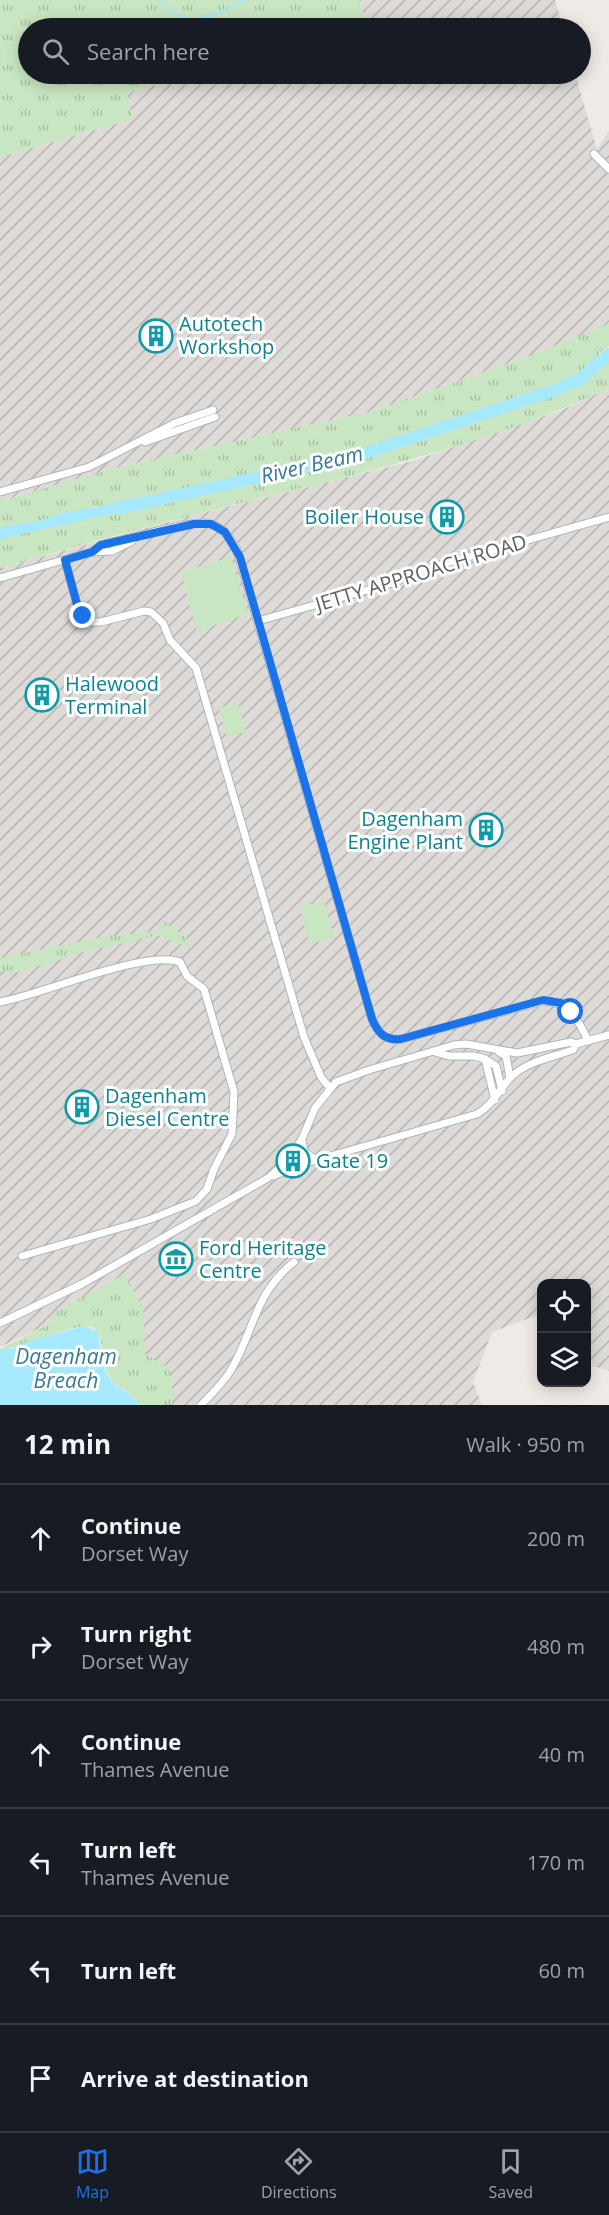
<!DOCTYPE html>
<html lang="en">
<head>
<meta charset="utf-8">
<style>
	:root { --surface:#171b24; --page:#20242c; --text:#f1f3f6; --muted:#9ea1a6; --line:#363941; --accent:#1a73e8 }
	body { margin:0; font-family:"Open Sans",sans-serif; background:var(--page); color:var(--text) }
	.controls { position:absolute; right:18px; bottom:18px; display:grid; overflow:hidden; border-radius:12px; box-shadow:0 3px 15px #0003 }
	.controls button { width:54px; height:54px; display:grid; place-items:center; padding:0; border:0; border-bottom:2px solid var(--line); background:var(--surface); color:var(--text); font:30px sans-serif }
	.stop { position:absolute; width:18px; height:18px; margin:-14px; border:4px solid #1a73e8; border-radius:50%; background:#fff }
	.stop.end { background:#1a73e8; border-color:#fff; box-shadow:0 2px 6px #0008 }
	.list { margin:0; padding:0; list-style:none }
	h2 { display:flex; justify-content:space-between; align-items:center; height:78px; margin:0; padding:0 24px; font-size:26px }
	h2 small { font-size:20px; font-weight:400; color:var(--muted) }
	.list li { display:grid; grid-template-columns:39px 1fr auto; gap:18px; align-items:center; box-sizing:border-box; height:108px; padding:0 24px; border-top:2px solid var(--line) }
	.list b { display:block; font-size:22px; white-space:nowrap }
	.list p { margin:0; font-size:20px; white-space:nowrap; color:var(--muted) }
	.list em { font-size:20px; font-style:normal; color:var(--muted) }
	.icon { flex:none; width:33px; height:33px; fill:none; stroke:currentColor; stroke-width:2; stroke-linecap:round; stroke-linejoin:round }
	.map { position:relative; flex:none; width:609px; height:1405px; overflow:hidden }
	.search { position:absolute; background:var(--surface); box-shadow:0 3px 15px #0003; left:18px; right:18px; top:18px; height:66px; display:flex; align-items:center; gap:15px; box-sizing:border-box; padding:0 21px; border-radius:33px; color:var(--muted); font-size:22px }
	.sheet { height:726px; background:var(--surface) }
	nav { display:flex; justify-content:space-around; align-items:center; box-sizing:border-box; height:84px; border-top:2px solid var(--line); background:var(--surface); font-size:16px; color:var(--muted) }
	nav a { display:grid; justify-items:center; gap:3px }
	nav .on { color:var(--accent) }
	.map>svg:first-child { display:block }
	.industrial { fill:url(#industrial-furrows) }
	.grass { fill:url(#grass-tufts) }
	.park { fill:#c9e6c2 }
	.water { fill:#a6e9fd }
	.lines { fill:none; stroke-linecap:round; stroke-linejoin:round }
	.stream { stroke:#a6e9fd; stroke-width:2 }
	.river { stroke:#a6e9fd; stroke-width:12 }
	.street-casing { stroke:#b0b4b7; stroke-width:9 }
	.street { stroke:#fff; stroke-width:7 }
	.route { stroke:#1a73e8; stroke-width:8 }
	.labels { text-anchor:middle; stroke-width:6; stroke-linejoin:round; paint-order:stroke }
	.culture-label { font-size:20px; fill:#0d838f; stroke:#fff; text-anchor:start }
	.street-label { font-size:20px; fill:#5c6265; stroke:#fff }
	.water-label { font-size:21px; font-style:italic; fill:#3a7995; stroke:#fff }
</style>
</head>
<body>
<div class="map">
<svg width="609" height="1405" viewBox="0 0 609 1405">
	<defs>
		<pattern id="industrial-furrows" width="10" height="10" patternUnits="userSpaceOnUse" patternTransform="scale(1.5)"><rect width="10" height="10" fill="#dddad7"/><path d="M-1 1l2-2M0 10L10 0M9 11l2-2" fill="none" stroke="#b6b4b2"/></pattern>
		<pattern id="grass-tufts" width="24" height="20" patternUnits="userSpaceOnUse" patternTransform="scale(1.5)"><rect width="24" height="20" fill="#c9e6c2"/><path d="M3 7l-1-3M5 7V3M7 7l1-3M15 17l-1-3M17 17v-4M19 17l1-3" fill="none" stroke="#a6bea1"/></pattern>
	</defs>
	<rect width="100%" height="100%" fill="#efeae5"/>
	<g class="industrial">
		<polygon points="359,0 555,0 563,28 340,28 365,21"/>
		<polygon points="194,74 575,74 597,149 609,131 609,322 605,326 519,360 369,412 123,466 0,501 0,157 132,119 127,93"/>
		<polygon points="609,388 609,1371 587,1364 586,1284 542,1284 541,1314 492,1332 473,1382 482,1405 155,1405 110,1304 55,1321 0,1347 0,568 194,515 416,460 562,410"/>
	</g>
	<g class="grass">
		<polygon points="0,0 359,0 365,21 340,28 28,28 28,74 194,74 127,93 132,119 0,157"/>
		<path d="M609 322V346L598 354 609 360V388C489 444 360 474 232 505 155 524 77 546 0 568V501L123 466 369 412 519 360 604 326Z"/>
		<polygon points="163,920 186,938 192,949 158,935 66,956 60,960 7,975 5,970 0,971 0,958 102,937 157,931"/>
		<path d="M124 1274 143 1307 145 1354 169 1368 174 1405H139C133 1391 116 1388 109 1376 101 1361 105 1338 93 1327 64 1323 27 1350 0 1349L55 1321 52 1314Z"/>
	</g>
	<g class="park">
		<polygon points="231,557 248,614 197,631 181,572"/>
		<polygon points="238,703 246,732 227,737 219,708"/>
		<polygon points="324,901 334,937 310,944 299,907"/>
	</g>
	<g class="water">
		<polygon points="136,497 138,508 0,539 0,527 39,521 65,512 99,507"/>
		<path d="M84 1326 97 1331C102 1347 100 1365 110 1379 118 1390 133 1392 139 1405H0V1349H11L32 1340Z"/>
	</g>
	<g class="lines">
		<path class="stream" d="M161 0C189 34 211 15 244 0"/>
		<polyline class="river" points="121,508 366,453 558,389 579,380 609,354"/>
		<g class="street-casing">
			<g id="street">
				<polyline points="594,154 609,169"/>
				<polyline points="145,442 215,417"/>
				<polyline points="0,492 89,467 175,423 213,410"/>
				<path d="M92 552 101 545 112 542C136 538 191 519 210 524 223 527 231 539 237 550L372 1019C378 1033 385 1041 401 1039L543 1001C567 1001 579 1020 588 1041"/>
				<polyline points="65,560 78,608 83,616 91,622 101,622 144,611 151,612 163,623 170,640 196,668 304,1037 321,1077 329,1087"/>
				<polyline points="0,578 92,552 112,551 132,541"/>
				<polyline points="258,621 389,584 436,566 609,517"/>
				<path d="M0 1002C41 995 146 949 180 962L187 976 204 989 234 1092 232 1134 214 1169 207 1189 196 1201 151 1219 22 1256"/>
				<polyline points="435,1052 449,1056 474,1056 485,1059 495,1100"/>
				<polyline points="499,1052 506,1056 510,1078"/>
				<polyline points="485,1059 496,1066 502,1091"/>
				<polyline points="302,1141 304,1152 315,1159"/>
				<path d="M273 1176 306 1163 477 1114C494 1104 499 1089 512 1076 529 1061 552 1057 573 1050L576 1044"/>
				<polyline points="0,1323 82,1284 268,1178 287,1161 302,1139 315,1108 336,1082 369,1070 454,1045 466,1044 517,1053 571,1042 576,1044 609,1035"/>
				<path d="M201 1405C212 1394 223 1383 231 1370 255 1329 254 1294 294 1262"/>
			</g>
		</g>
		<use href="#street" class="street"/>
	</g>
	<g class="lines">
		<path class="route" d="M83 616 78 608 65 560 92 552 101 545 194 524H211L225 532 240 557 372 1019C378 1033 385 1041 401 1039L543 1000 561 1003 571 1012"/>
	</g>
	<defs>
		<g id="building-ring" transform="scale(1.725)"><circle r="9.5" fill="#fff" stroke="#0f9aa8" stroke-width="1.5"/><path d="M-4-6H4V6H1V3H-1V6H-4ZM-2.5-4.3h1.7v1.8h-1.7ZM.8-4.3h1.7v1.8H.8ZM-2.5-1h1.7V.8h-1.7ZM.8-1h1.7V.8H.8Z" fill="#0f9aa8"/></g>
		<g id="museum-ring" transform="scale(1.725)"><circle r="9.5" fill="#fff" stroke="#0f9aa8" stroke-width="1.5"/><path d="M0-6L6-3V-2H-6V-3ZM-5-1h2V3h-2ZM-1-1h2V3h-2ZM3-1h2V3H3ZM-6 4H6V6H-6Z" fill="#0f9aa8"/></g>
	</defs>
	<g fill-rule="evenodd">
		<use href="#building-ring" x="156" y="336"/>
		<use href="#building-ring" x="447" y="517"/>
		<use href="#building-ring" x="42" y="695"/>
		<use href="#building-ring" x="486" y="830"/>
		<use href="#building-ring" x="82" y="1107"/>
		<use href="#building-ring" x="293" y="1161"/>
		<use href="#museum-ring" x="176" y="1259"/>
	</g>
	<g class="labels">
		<g class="culture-label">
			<text x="179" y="331">Autotech<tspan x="179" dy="23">Workshop</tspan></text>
			<text x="424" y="524" text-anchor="end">Boiler House</text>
			<text x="65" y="691">Halewood<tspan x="65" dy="23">Terminal</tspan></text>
			<text x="463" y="826" text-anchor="end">Dagenham<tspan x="463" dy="23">Engine Plant</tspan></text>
			<text x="105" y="1103">Dagenham<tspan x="105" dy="23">Diesel Centre</tspan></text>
			<text x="316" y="1168">Gate 19</text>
			<text x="199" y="1255">Ford Heritage<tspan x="199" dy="23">Centre</tspan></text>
		</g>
		<g class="street-label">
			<text transform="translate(421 573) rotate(-17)" y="7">JETTY APPROACH ROAD</text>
		</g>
		<g class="water-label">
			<text transform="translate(312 465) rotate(-13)" y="7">River Beam</text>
			<text x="66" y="1364">Dagenham<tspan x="66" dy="24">Breach</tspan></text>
		</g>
	</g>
</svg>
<div class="controls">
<button><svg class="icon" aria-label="locate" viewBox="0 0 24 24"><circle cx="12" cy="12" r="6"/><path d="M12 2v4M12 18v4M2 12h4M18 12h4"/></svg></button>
<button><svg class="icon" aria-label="layers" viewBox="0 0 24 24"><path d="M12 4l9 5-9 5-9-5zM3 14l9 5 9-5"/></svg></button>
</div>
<div class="stop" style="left:571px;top:1012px"></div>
<div class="stop end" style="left:83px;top:616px"></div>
<div class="search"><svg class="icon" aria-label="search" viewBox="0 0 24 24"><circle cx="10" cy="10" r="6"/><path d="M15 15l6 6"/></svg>Search here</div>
</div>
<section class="sheet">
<h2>12 min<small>Walk · 950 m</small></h2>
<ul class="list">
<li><svg class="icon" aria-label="ahead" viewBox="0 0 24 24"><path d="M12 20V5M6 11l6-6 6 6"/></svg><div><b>Continue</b><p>Dorset Way</p></div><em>200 m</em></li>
<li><svg class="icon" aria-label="right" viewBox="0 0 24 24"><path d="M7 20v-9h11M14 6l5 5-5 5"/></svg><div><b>Turn right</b><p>Dorset Way</p></div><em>480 m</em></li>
<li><svg class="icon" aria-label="ahead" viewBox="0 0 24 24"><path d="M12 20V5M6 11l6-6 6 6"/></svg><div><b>Continue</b><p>Thames Avenue</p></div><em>40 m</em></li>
<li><svg class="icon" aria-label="left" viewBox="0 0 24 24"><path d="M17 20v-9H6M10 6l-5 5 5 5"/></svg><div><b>Turn left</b><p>Thames Avenue</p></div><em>170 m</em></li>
<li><svg class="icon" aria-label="left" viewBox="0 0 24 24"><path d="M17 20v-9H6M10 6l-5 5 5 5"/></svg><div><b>Turn left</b></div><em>60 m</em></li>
<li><svg class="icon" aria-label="arrive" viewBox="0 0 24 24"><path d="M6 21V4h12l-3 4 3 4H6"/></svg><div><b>Arrive at destination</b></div></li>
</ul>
</section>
<nav>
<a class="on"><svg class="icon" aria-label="map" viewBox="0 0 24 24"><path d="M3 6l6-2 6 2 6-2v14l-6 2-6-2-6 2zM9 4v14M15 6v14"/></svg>Map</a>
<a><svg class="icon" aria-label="directions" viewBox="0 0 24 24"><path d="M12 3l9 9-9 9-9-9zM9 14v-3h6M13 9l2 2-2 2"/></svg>Directions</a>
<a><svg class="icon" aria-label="saved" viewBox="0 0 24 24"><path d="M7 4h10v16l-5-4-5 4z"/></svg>Saved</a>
</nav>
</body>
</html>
